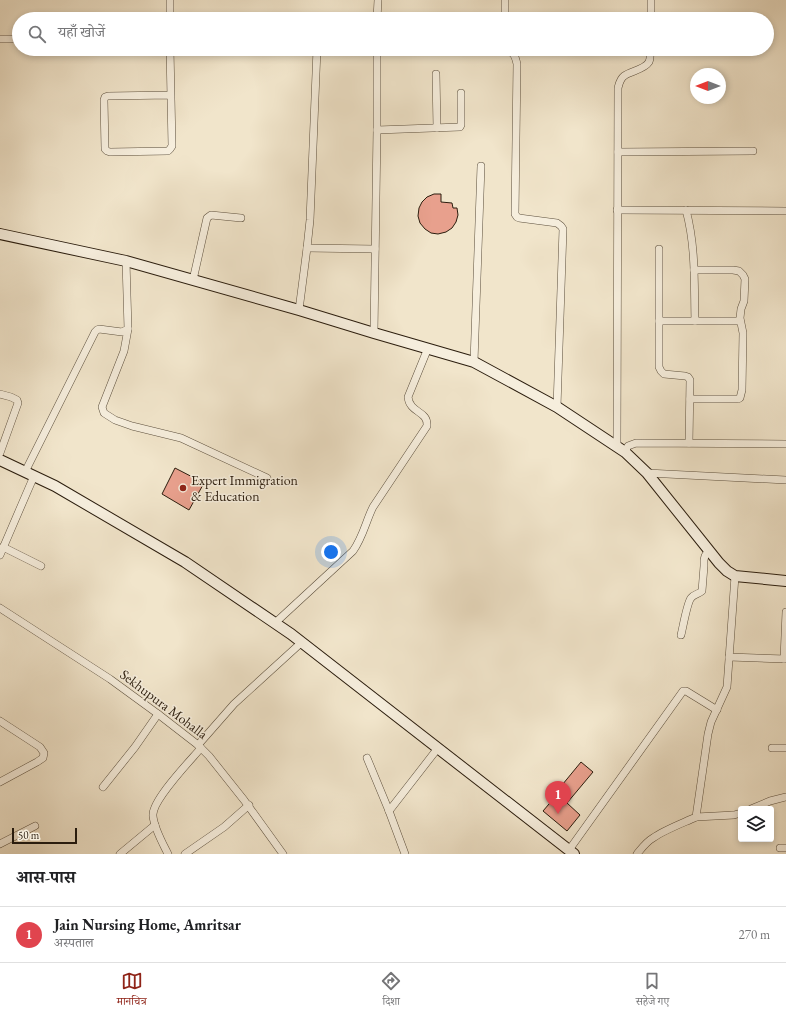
<!DOCTYPE html>
<html lang="hi">
<head>
<meta charset="utf-8">
<style>
	:root { --surface:#fff; --page:#f2f2f2; --text:#202124; --muted:#757577; --line:#e0e0e0; --accent:#8f2418 }
	body { margin:0; font-family:"EB Garamond","Noto Serif Devanagari",serif; background:var(--page); color:var(--text) }
	.controls { position:absolute; right:12px; bottom:12px; display:grid; overflow:hidden; border-radius:4px; box-shadow:0 2px 6px #0003 }
	.controls button { width:36px; height:36px; display:grid; place-items:center; padding:0; border:0; border-bottom:1px solid var(--line); background:var(--surface); color:var(--text); font:20px sans-serif }
	.compass { position:absolute; left:690px; top:68px; width:36px; height:36px; border-radius:50%; background:var(--surface); box-shadow:0 2px 6px #0003; rotate:270deg }
	.scale { position:absolute; left:12px; bottom:10px; width:65px; box-sizing:border-box; padding-left:4px; border:2px solid #2b1d0e; border-top:0; font-size:11px; line-height:14px; white-space:nowrap; color:#2b1d0e; -webkit-text-stroke:3px #f6eedd; paint-order:stroke }
	.you { position:absolute; left:331px; top:552px; width:14px; height:14px; margin:-10px; border:3px solid #fff; border-radius:50%; background:#1a73e8; box-shadow:0 0 0 6px #1a73e833 }
	.badge { display:grid; place-items:center; width:26px; height:26px; border-radius:50%; background:var(--accent); color:#fff; font-size:13px; font-weight:700 }
	.pin { position:absolute; translate:-50% -33px; filter:drop-shadow(0 1px 2px #0008) }
	.pin::after { content:''; position:absolute; top:21px; width:14px; height:12px; background:inherit; clip-path:polygon(0 0,100% 0,50% 100%) }
	.list { margin:0; padding:0; list-style:none }
	h2 { display:flex; justify-content:space-between; align-items:center; height:52px; margin:0; padding:0 16px; font-size:17px }
	h2 small { font-size:13px; font-weight:400; color:var(--muted) }
	.list li { display:grid; grid-template-columns:26px 1fr auto; gap:12px; align-items:center; box-sizing:border-box; height:56px; padding:0 16px; border-top:1px solid var(--line) }
	.list b { display:block; font-size:15px; white-space:nowrap }
	.list p { margin:0; font-size:13px; white-space:nowrap; color:var(--muted) }
	.list em { font-size:13px; font-style:normal; color:var(--muted) }
	.icon { flex:none; width:22px; height:22px; fill:none; stroke:currentColor; stroke-width:2; stroke-linecap:round; stroke-linejoin:round }
	.map { position:relative; flex:none; width:786px; height:854px; overflow:hidden }
	.search { position:absolute; background:var(--surface); box-shadow:0 2px 6px #0003; left:12px; right:12px; top:12px; height:44px; display:flex; align-items:center; gap:10px; box-sizing:border-box; padding:0 14px; border-radius:22px; color:var(--muted); font-size:15px }
	.sheet { height:108px; background:var(--surface) }
	nav { display:flex; justify-content:space-around; align-items:center; box-sizing:border-box; height:56px; border-top:1px solid var(--line); background:var(--surface); font-size:11px; color:var(--muted) }
	nav a { display:grid; justify-items:center; gap:2px }
	nav .on { color:var(--accent) }
	.map>svg:first-child { display:block }
	.building { fill:#e8a08d; stroke:#2b1d0e }
	.lines { fill:none; stroke-linecap:round; stroke-linejoin:round }
	.street-casing { stroke:#5c4f3d; stroke-width:8 }
	.secondary-casing { stroke:#2b1d0e; stroke-width:12 }
	.street { stroke:#f6eedd; stroke-width:7 }
	.secondary { stroke:#f6eedd; stroke-width:10 }
	.poi-dot { fill:#8f2418; stroke:#f6eedd; stroke-width:1.5 }
	.labels { text-anchor:middle; stroke-width:3; stroke-linejoin:round; paint-order:stroke }
	.poi-label { font-size:14px; fill:#2b1d0e; stroke:#f6eedd; text-anchor:start }
	.street-label { font-size:14px; fill:#2b1d0e; stroke:#f6eedd }
</style>
</head>
<body>
<div class="map">
<svg width="786" height="854" viewBox="0 0 786 854">
	<rect width="100%" height="100%" fill="#f1e5cb"/>
	<filter id="stains"><feTurbulence type="fractalNoise" baseFrequency=".005" numOctaves="4"/><feColorMatrix values="0 0 0 0 .2 0 0 0 0 .09 0 0 0 0 .02 0 0 0 .5 -.17"/></filter>
	<radialGradient id="worn" r=".72"><stop offset=".6" stop-color="#630" stop-opacity="0"/><stop offset="1" stop-color="#630" stop-opacity=".3"/></radialGradient>
	<g class="building">
		<polygon points="434,194 441,194 441,202 452,203 453,208 457,208 458,215 456,222 452,228 446,232 438,234 431,233 425,229 420,223 418,216 419,208 422,202 427,197"/>
		<polygon points="175,468 204,483 189,510 162,494"/>
		<polygon points="581,762 593,772 567,803 580,815 567,831 543,811 555,797 553,796"/>
	</g>
	<g class="lines">
		<g class="street-casing">
			<g id="street">
				<polyline points="170,0 170,19"/>
				<polyline points="505,0 505,19"/>
				<polyline points="377,19 378,0"/>
				<polyline points="651,19 651,0"/>
				<polyline points="0,39 19,39"/>
				<polyline points="170,49 172,146 170,149 168,151 110,152 107,151 105,149 104,100 105,97 108,96 170,95"/>
				<path d="M505 49C514 53 515 55 517 64L515 214 517 217 519 218 557 223 561 226 563 229 557 407"/>
				<polyline points="436,74 437,128"/>
				<polyline points="377,130 460,127 461,125 461,93"/>
				<polyline points="618,152 753,151"/>
				<polyline points="617,210 786,211"/>
				<path d="M686 210C696 247 694 284 695 321"/>
				<polyline points="307,248 375,249"/>
				<polyline points="659,249 659,367 661,371 664,374 685,376 688,377 690,380 689,443"/>
				<polyline points="193,280 207,218 211,215 241,218"/>
				<polyline points="299,310 307,248 310,220 317,49"/>
				<polyline points="659,321 740,321"/>
				<polyline points="128,329 124,351 102,407 104,413 115,420 132,426 181,438 267,478"/>
				<polyline points="374,333 377,130 377,49"/>
				<polyline points="474,362 481,166"/>
				<polyline points="0,394 11,397 17,400 18,403 0,453"/>
				<polyline points="690,399 738,399 740,398 742,390 743,333 740,318 741,309 744,301 745,279 743,275 739,271 733,270 694,270"/>
				<path d="M617 447 618 88C619 84 620 79 624 76 630 71 644 70 649 62 651 58 650 53 650 49"/>
				<polyline points="625,452 628,446 636,443 786,444"/>
				<polyline points="25,472 95,332 97,330 99,329 122,332 128,329 126,261"/>
				<polyline points="647,473 786,480"/>
				<polyline points="3,547 41,566"/>
				<polyline points="0,555 34,476"/>
				<polyline points="0,608 110,679 158,714 198,745 209,756 244,800 283,854"/>
				<path d="M275 623 353 551C363 537 366 521 373 507L427 426C428 410 410 414 408 397L428 348"/>
				<path d="M681 635C683 627 687 603 691 598 694 594 699 594 702 591L704 566V560L705 556 709 550"/>
				<polyline points="729,657 786,659"/>
				<polyline points="784,659 786,612"/>
				<polyline points="0,721 40,747 44,753 43,758 37,762 0,782"/>
				<polyline points="198,745 234,704 302,642"/>
				<polyline points="772,748 786,748"/>
				<polyline points="367,758 389,811 405,854"/>
				<polyline points="103,787 135,747 158,714"/>
				<polyline points="751,809 770,801 786,797"/>
				<polyline points="389,811 438,748"/>
				<polyline points="696,817 734,815 741,813"/>
				<polyline points="0,844 35,826"/>
				<polyline points="780,848 786,848"/>
				<polyline points="569,850 683,691 686,691 717,710"/>
				<polyline points="120,854 155,825"/>
				<path d="M168 854C163 844 154 828 153 816 151 801 190 761 201 748"/>
				<polyline points="185,854 224,827 249,805"/>
				<path d="M637 854C642 848 646 842 653 838 664 830 683 823 696 817L708 734 711 722 727 687 735 576"/>
			</g>
		</g>
		<g class="secondary-casing">
			<g id="secondary">
				<polyline points="0,234 126,261 299,310 374,333 474,362 557,407 625,452 647,473 719,563 727,571 735,576 786,581"/>
				<polyline points="0,460 55,486 185,562 291,634 574,854"/>
			</g>
		</g>
		<use href="#street" class="street"/>
		<use href="#secondary" class="secondary"/>
	</g>
	<circle class="poi-dot" cx="183" cy="488" r="4"/>
	<g class="labels">
		<g class="poi-label">
			<text x="191" y="485">Expert Immigration<tspan x="191" dy="16">&amp; Education</tspan></text>
		</g>
		<g class="street-label">
			<text transform="translate(164 704) rotate(37)" y="5">Sekhupura Mohalla</text>
		</g>
	</g>
	<rect width="100%" height="100%" filter="url(#stains)"/>
	<rect width="100%" height="100%" fill="url(#worn)"/>
</svg>
<div class="controls">
<button><svg class="icon" aria-label="layers" viewBox="0 0 24 24"><path d="M12 4l9 5-9 5-9-5zM3 14l9 5 9-5"/></svg></button>
</div>
<svg class="compass" viewBox="-18 -18 36 36"><path d="M0-13l5 13h-10z" fill="#e53935"/><path d="M0 13l5-13h-10z" fill="#757577"/></svg>
<div class="scale">50 m</div>
<div class="you"></div>
<div class="pin badge" style="left:558px;top:814px;background:#e0444e">1</div>
<div class="search"><svg class="icon" aria-label="search" viewBox="0 0 24 24"><circle cx="10" cy="10" r="6"/><path d="M15 15l6 6"/></svg>यहाँ खोजें</div>
</div>
<section class="sheet">
<h2>आस-पास<small></small></h2>
<ul class="list">
<li><span class="badge" style="background:#e0444e">1</span><div><b>Jain Nursing Home, Amritsar</b><p>अस्पताल</p></div><em>270 m</em></li>
</ul>
</section>
<nav>
<a class="on"><svg class="icon" aria-label="map" viewBox="0 0 24 24"><path d="M3 6l6-2 6 2 6-2v14l-6 2-6-2-6 2zM9 4v14M15 6v14"/></svg>मानचित्र</a>
<a><svg class="icon" aria-label="directions" viewBox="0 0 24 24"><path d="M12 3l9 9-9 9-9-9zM9 14v-3h6M13 9l2 2-2 2"/></svg>दिशा</a>
<a><svg class="icon" aria-label="saved" viewBox="0 0 24 24"><path d="M7 4h10v16l-5-4-5 4z"/></svg>सहेजे गए</a>
</nav>
</body>
</html>
